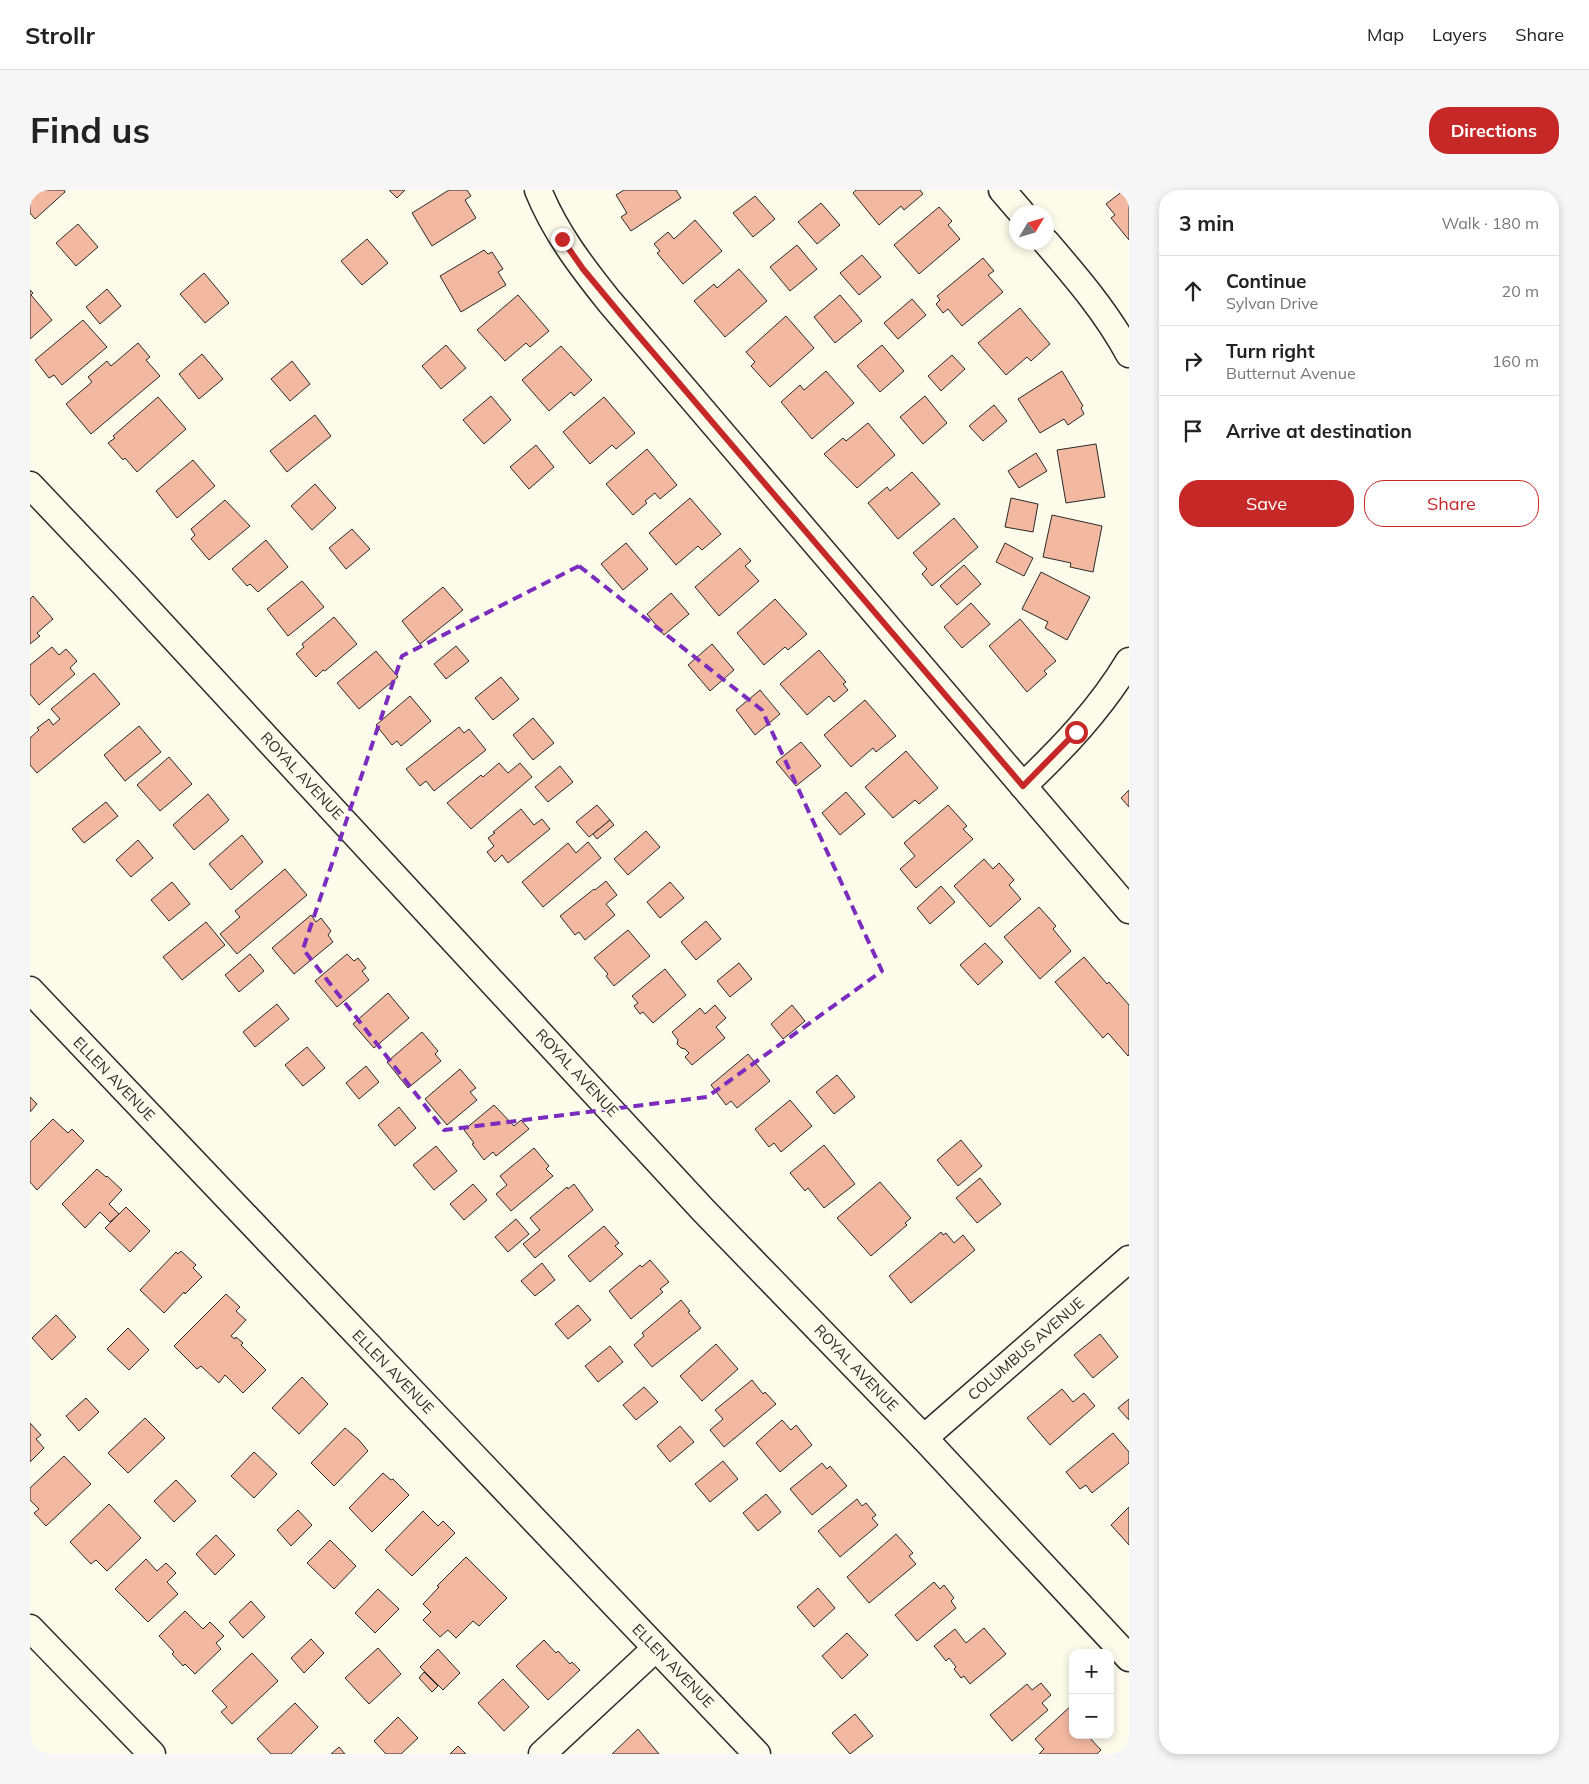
<!DOCTYPE html>
<html lang="en">
<head>
<meta charset="utf-8">
<style>
	:root { --surface:#fff; --page:#f6f6f6; --text:#222; --muted:#767676; --line:#e0e0e0; --accent:#c62828 }
	body { margin:0; font-family:Mulish,sans-serif; background:var(--page); color:var(--text) }
	.controls { position:absolute; right:15px; bottom:15px; display:grid; overflow:hidden; border-radius:10px; box-shadow:0 2px 8px #0003 }
	.controls button { width:45px; height:45px; display:grid; place-items:center; padding:0; border:0; border-bottom:1px solid var(--line); background:var(--surface); color:var(--text); font:25px sans-serif }
	.compass { position:absolute; left:979px; top:15px; width:45px; height:45px; border-radius:50%; background:var(--surface); box-shadow:0 2px 8px #0003; rotate:52deg }
	.stop { position:absolute; width:15px; height:15px; margin:-11px; border:4px solid #c62828; border-radius:50%; background:#fff }
	.stop.end { background:#c62828; border-color:#fff; box-shadow:0 1px 5px #0008 }
	.list { margin:0; padding:0; list-style:none }
	h2 { display:flex; justify-content:space-between; align-items:center; height:65px; margin:0; padding:0 20px; font-size:21px }
	h2 small { font-size:16px; font-weight:400; color:var(--muted) }
	.list li { display:grid; grid-template-columns:32px 1fr auto; gap:15px; align-items:center; box-sizing:border-box; height:70px; padding:0 20px; border-top:1px solid var(--line) }
	.list b { display:block; font-size:19px; white-space:nowrap }
	.list p { margin:0; font-size:16px; white-space:nowrap; color:var(--muted) }
	.list em { font-size:16px; font-style:normal; color:var(--muted) }
	.actions { display:flex; gap:10px; padding:15px 20px }
	.actions a { flex:1; padding:11px 0; border:1px solid var(--accent); border-radius:20px; text-align:center; font-size:18px; color:var(--accent) }
	.actions .main { background:var(--accent); color:#fff }
	.icon { flex:none; width:28px; height:28px; fill:none; stroke:currentColor; stroke-width:2; stroke-linecap:round; stroke-linejoin:round }
	.map { position:relative; flex:none; width:1099px; height:1564px; overflow:hidden; border-radius:20px }
	header { display:flex; align-items:center; gap:30px; box-sizing:border-box; height:70px; padding:0 25px; background:var(--surface); border-bottom:1px solid var(--line) }
	header strong { font-size:24px }
	nav { display:flex; gap:28px; margin-inline-start:auto; font-size:18px }
	.intro { display:flex; align-items:center; justify-content:space-between; box-sizing:border-box; height:120px; padding:0 30px }
	h1 { margin:0; font-size:35px }
	.button { padding:12px 22px; border-radius:20px; background:var(--accent); color:#fff; font-size:18px; font-weight:700 }
	main { display:flex; gap:30px; padding:0 30px }
	aside { flex:1; background:var(--surface); border-radius:20px; box-shadow:0 2px 8px #0003 }
	.map>svg:first-child { display:block }
	.building { fill:#f2b8a0; stroke:#2b2b2b }
	.lines { fill:none; stroke-linecap:round; stroke-linejoin:round }
	.street-casing { stroke:#2b2b2b; stroke-width:29 }
	.street { stroke:#fdfbea; stroke-width:26 }
	.route { stroke:#c62828; stroke-width:6 }
	.marked { fill:none; stroke:#7b2cbf; stroke-width:4; stroke-dasharray:10 6; stroke-linejoin:round }
	.labels { text-anchor:middle; stroke-width:4; stroke-linejoin:round; paint-order:stroke }
	.street-label { font-size:15px; fill:#2b2b2b; stroke:#fdfbea }
</style>
</head>
<body>
<header>
<strong>Strollr</strong>
<nav><a>Map</a><a>Layers</a><a>Share</a></nav>
</header>
<div class="intro"><h1>Find us</h1><a class="button">Directions</a></div>
<main>
<div class="map">
<svg width="1099" height="1564" viewBox="0 0 1099 1564">
	<rect width="100%" height="100%" fill="#fdfbea"/>
	<g class="building">
		<polygon points="0,0 34,0 35,2 5,29 0,23"/>
		<polygon points="359,0 375,0 367,8"/>
		<polygon points="419,0 437,0 441,6 435,10 446,28 402,56 382,23"/>
		<polygon points="594,0 646,0 651,8 601,41 591,27 597,23 586,5"/>
		<polygon points="826,0 890,0 893,4 874,20 871,16 849,35 823,3"/>
		<polygon points="1094,0 1099,0 1099,50 1081,28 1085,25 1076,14"/>
		<polygon points="725,6 745,29 723,47 703,23"/>
		<polygon points="791,13 810,35 787,54 768,32"/>
		<polygon points="909,17 922,31 918,35 930,49 889,84 864,55"/>
		<polygon points="665,30 692,61 653,94 627,63 630,61 624,54 638,42 644,49"/>
		<polygon points="48,34 68,57 46,76 26,53"/>
		<polygon points="337,49 358,73 332,95 311,71"/>
		<polygon points="767,55 787,79 760,101 740,77"/>
		<polygon points="454,60 458,64 462,62 473,79 468,82 476,95 431,122 410,86"/>
		<polygon points="832,65 851,87 829,105 810,83"/>
		<polygon points="953,68 964,81 958,85 973,102 932,136 918,119 913,123 906,114 910,110 907,106"/>
		<polygon points="709,79 737,111 695,147 664,111 684,94 687,98"/>
		<polygon points="174,83 199,113 175,133 150,104"/>
		<polygon points="77,99 91,116 70,134 56,117"/>
		<polygon points="0,100 3,103 1,105 22,130 0,149"/>
		<polygon points="488,105 519,141 500,157 496,153 475,171 447,140"/>
		<polygon points="810,105 832,131 805,153 784,127"/>
		<polygon points="882,109 896,125 868,149 854,133"/>
		<polygon points="990,118 1020,154 1001,171 997,167 976,185 948,153"/>
		<polygon points="756,126 784,158 740,197 721,176 725,172 716,162"/>
		<polygon points="53,130 77,157 32,195 24,185 19,188 5,170"/>
		<polygon points="108,153 120,167 116,170 130,186 61,244 36,214 62,192 58,187 77,171 81,176"/>
		<polygon points="416,155 436,178 411,199 392,176"/>
		<polygon points="852,155 874,181 850,202 827,176"/>
		<polygon points="531,156 562,190 544,206 541,202 519,221 492,190"/>
		<polygon points="172,164 193,189 169,209 149,184"/>
		<polygon points="922,165 935,179 911,201 898,186"/>
		<polygon points="262,171 280,194 260,211 241,189"/>
		<polygon points="796,181 824,213 782,249 751,212 770,195 774,200"/>
		<polygon points="1032,181 1053,216 1051,218 1054,224 1038,235 1034,229 1010,243 988,209"/>
		<polygon points="461,206 481,230 454,254 433,230"/>
		<polygon points="895,206 917,233 893,254 870,227"/>
		<polygon points="128,207 156,239 107,282 95,268 93,270 78,253 85,248 83,246"/>
		<polygon points="574,207 605,243 586,259 582,255 560,274 533,242"/>
		<polygon points="964,215 977,231 953,251 939,236"/>
		<polygon points="285,225 301,246 257,282 240,261"/>
		<polygon points="838,233 865,265 827,298 794,264 813,248 816,251"/>
		<polygon points="1066,254 1075,307 1036,313 1027,260"/>
		<polygon points="506,255 524,277 499,299 480,277"/>
		<polygon points="617,259 647,295 630,309 625,303 615,311 617,313 603,325 576,294"/>
		<polygon points="1006,263 1017,281 989,298 978,281"/>
		<polygon points="163,270 185,296 147,328 126,301"/>
		<polygon points="882,282 910,314 868,349 838,313 857,297 860,301"/>
		<polygon points="285,294 306,318 282,340 261,316"/>
		<polygon points="660,308 691,344 672,360 668,356 646,375 619,343"/>
		<polygon points="981,308 1008,314 1003,342 975,337"/>
		<polygon points="195,310 220,336 179,370 161,349 165,345 161,339"/>
		<polygon points="1022,325 1072,336 1063,382 1040,377 1041,373 1013,367"/>
		<polygon points="924,328 948,357 902,396 892,384 897,379 883,363"/>
		<polygon points="322,339 340,359 316,379 299,358"/>
		<polygon points="236,350 258,377 228,402 220,394 217,396 202,379"/>
		<polygon points="596,353 618,379 593,400 571,374"/>
		<polygon points="975,353 1003,368 994,386 966,372"/>
		<polygon points="710,358 721,371 715,376 729,391 689,426 665,397"/>
		<polygon points="934,375 951,394 927,415 910,396"/>
		<polygon points="1011,382 1060,407 1037,450 1015,438 1018,432 992,419"/>
		<polygon points="272,391 294,417 258,446 237,419"/>
		<polygon points="413,397 433,420 390,454 372,431"/>
		<polygon points="641,403 659,424 634,445 617,424"/>
		<polygon points="3,406 23,429 7,443 10,446 0,454 0,409"/>
		<polygon points="745,409 777,444 758,460 755,457 734,475 707,443"/>
		<polygon points="941,413 960,434 932,458 914,437"/>
		<polygon points="304,427 327,454 295,481 293,480 286,487 266,464 274,457 272,454"/>
		<polygon points="990,429 1026,471 1014,481 1017,484 997,502 959,456"/>
		<polygon points="682,454 704,480 680,501 658,475"/>
		<polygon points="426,456 439,471 416,489 404,474"/>
		<polygon points="22,457 29,465 36,459 47,471 40,478 45,484 9,515 0,504 0,475"/>
		<polygon points="789,460 816,492 813,494 818,500 804,512 799,506 777,525 750,494"/>
		<polygon points="346,461 368,487 329,519 307,493"/>
		<polygon points="64,483 90,514 7,583 0,575 0,548 9,540 7,538 19,529 23,535 30,529 21,519"/>
		<polygon points="471,487 489,509 463,530 445,508"/>
		<polygon points="730,500 750,524 725,545 706,520"/>
		<polygon points="380,506 401,531 371,556 367,551 362,555 346,535"/>
		<polygon points="835,510 866,546 846,562 843,558 821,577 794,545"/>
		<polygon points="503,528 524,553 503,570 483,545"/>
		<polygon points="109,536 131,562 95,591 74,565"/>
		<polygon points="429,537 434,543 439,539 456,560 404,601 396,591 390,596 376,579"/>
		<polygon points="771,552 791,576 766,596 746,572"/>
		<polygon points="876,561 908,598 889,614 885,610 863,628 835,597"/>
		<polygon points="139,567 162,594 130,621 107,595"/>
		<polygon points="469,573 478,583 490,573 502,587 441,639 417,613 451,585 453,587"/>
		<polygon points="530,576 543,592 518,612 505,597"/>
		<polygon points="1099,600 1099,617 1091,608"/>
		<polygon points="816,602 835,624 810,645 792,623"/>
		<polygon points="178,604 199,630 164,660 143,635"/>
		<polygon points="76,612 88,626 54,653 42,639"/>
		<polygon points="567,615 580,630 559,647 546,632"/>
		<polygon points="918,615 937,636 933,639 943,649 886,698 870,679 885,666 874,653"/>
		<polygon points="491,619 504,635 512,629 520,639 478,673 472,665 465,672 457,662 464,656 458,648 465,643 463,642"/>
		<polygon points="580,630 584,635 567,649 563,644"/>
		<polygon points="616,641 630,657 598,685 584,669"/>
		<polygon points="212,645 233,672 201,700 179,674"/>
		<polygon points="108,650 123,668 101,687 86,670"/>
		<polygon points="558,652 571,668 513,717 492,692 538,653 546,663"/>
		<polygon points="954,669 963,679 969,673 984,690 979,695 991,709 960,737 924,696"/>
		<polygon points="255,679 277,705 207,764 190,744 210,727 205,721"/>
		<polygon points="576,691 587,705 576,714 585,725 555,750 549,742 545,745 530,726 564,699 565,700"/>
		<polygon points="142,692 160,714 139,731 121,710"/>
		<polygon points="640,692 654,708 630,728 617,712"/>
		<polygon points="911,696 925,712 900,734 887,718"/>
		<polygon points="1009,717 1026,736 1023,739 1041,761 1010,789 974,747"/>
		<polygon points="281,725 286,732 291,728 301,741 298,745 303,752 264,784 242,758"/>
		<polygon points="676,731 691,749 666,770 651,752"/>
		<polygon points="176,732 195,755 152,790 133,767"/>
		<polygon points="598,740 620,766 584,796 576,786 578,784 564,768"/>
		<polygon points="955,753 973,772 948,795 930,775"/>
		<polygon points="220,764 234,781 209,802 195,785"/>
		<polygon points="317,764 324,771 328,768 336,778 332,781 339,790 307,817 285,791"/>
		<polygon points="1054,767 1077,794 1079,792 1099,815 1099,865 1098,866 1078,843 1073,848 1025,792"/>
		<polygon points="709,773 722,789 700,807 687,791"/>
		<polygon points="635,779 656,805 623,833 613,822 610,824 604,816 608,813 602,806"/>
		<polygon points="358,803 379,828 344,858 323,834"/>
		<polygon points="247,814 259,829 225,857 213,842"/>
		<polygon points="685,815 696,828 686,837 695,848 662,875 655,867 659,863 655,859 651,858 647,854 648,850 642,842 670,818 675,824"/>
		<polygon points="762,815 775,831 753,849 741,834"/>
		<polygon points="392,842 408,861 405,864 411,871 378,898 357,872"/>
		<polygon points="277,857 295,878 273,896 255,875"/>
		<polygon points="718,864 740,891 707,918 701,911 696,915 681,895"/>
		<polygon points="336,876 349,892 329,909 316,893"/>
		<polygon points="430,879 446,898 440,902 447,910 417,935 395,909"/>
		<polygon points="807,885 825,907 804,924 786,902"/>
		<polygon points="0,907 7,914 0,922"/>
		<polygon points="760,910 782,936 751,962 744,953 739,957 725,939"/>
		<polygon points="464,915 484,936 491,930 499,939 466,966 463,962 454,970 442,954 444,953 434,940"/>
		<polygon points="369,917 386,938 365,956 348,935"/>
		<polygon points="23,929 38,943 42,939 54,951 7,1000 0,992 0,952"/>
		<polygon points="931,950 952,976 928,996 907,970"/>
		<polygon points="794,955 825,994 794,1018 778,998 775,1001 760,983"/>
		<polygon points="406,956 427,981 404,1000 383,975"/>
		<polygon points="504,958 519,976 516,979 523,986 481,1021 466,1004 477,995 470,986"/>
		<polygon points="67,979 76,987 77,986 92,1000 79,1014 89,1024 80,1032 70,1022 55,1038 32,1014"/>
		<polygon points="950,988 971,1014 947,1033 926,1008"/>
		<polygon points="850,992 881,1028 875,1033 877,1035 841,1066 807,1028"/>
		<polygon points="443,994 457,1010 434,1030 420,1014"/>
		<polygon points="544,994 563,1020 505,1068 493,1054 510,1040 500,1028 537,997 538,999"/>
		<polygon points="96,1017 120,1041 100,1062 75,1038"/>
		<polygon points="486,1029 499,1044 478,1062 465,1047"/>
		<polygon points="574,1036 589,1053 585,1056 593,1064 560,1092 538,1066"/>
		<polygon points="911,1042 913,1045 916,1043 924,1053 933,1045 945,1060 881,1113 859,1086"/>
		<polygon points="151,1061 166,1075 163,1078 172,1087 155,1104 154,1102 134,1123 110,1100 146,1062 148,1064"/>
		<polygon points="620,1070 639,1092 630,1099 633,1102 601,1129 579,1101 610,1075 612,1077"/>
		<polygon points="512,1073 525,1090 505,1106 491,1091"/>
		<polygon points="196,1104 210,1117 206,1121 216,1130 201,1146 205,1149 206,1147 213,1153 211,1155 236,1180 213,1203 195,1185 189,1193 171,1176 167,1179 144,1156"/>
		<polygon points="651,1110 660,1121 658,1122 671,1138 622,1177 604,1155 614,1146 612,1143"/>
		<polygon points="548,1115 561,1130 538,1149 525,1134"/>
		<polygon points="26,1125 46,1147 22,1170 2,1148"/>
		<polygon points="98,1138 119,1160 99,1180 77,1159"/>
		<polygon points="1070,1144 1088,1167 1063,1188 1044,1165"/>
		<polygon points="686,1154 708,1179 672,1211 650,1186"/>
		<polygon points="580,1156 593,1172 568,1192 555,1176"/>
		<polygon points="272,1187 298,1214 269,1244 242,1218"/>
		<polygon points="722,1190 733,1204 735,1202 746,1214 694,1257 680,1240 693,1229 685,1220"/>
		<polygon points="614,1197 628,1212 606,1230 593,1215"/>
		<polygon points="1032,1199 1043,1212 1054,1203 1065,1216 1020,1255 997,1228"/>
		<polygon points="56,1208 69,1222 49,1241 36,1226"/>
		<polygon points="1099,1209 1099,1230 1088,1218"/>
		<polygon points="115,1228 135,1248 98,1283 78,1263"/>
		<polygon points="752,1230 761,1240 766,1235 782,1255 750,1282 726,1253"/>
		<polygon points="0,1233 11,1245 6,1249 14,1258 0,1272"/>
		<polygon points="650,1236 664,1252 640,1272 627,1256"/>
		<polygon points="315,1238 329,1250 338,1261 304,1296 281,1273"/>
		<polygon points="1083,1243 1099,1262 1099,1273 1062,1303 1056,1295 1050,1299 1036,1282"/>
		<polygon points="224,1262 247,1284 224,1308 201,1286"/>
		<polygon points="34,1266 61,1294 16,1336 4,1323 9,1319 0,1310 0,1298"/>
		<polygon points="693,1271 708,1289 680,1312 665,1294"/>
		<polygon points="792,1273 797,1279 800,1276 817,1296 782,1325 760,1299"/>
		<polygon points="353,1283 361,1290 363,1289 379,1305 342,1342 319,1318"/>
		<polygon points="146,1290 166,1311 144,1332 124,1311"/>
		<polygon points="736,1304 751,1322 728,1341 713,1323"/>
		<polygon points="827,1309 832,1316 836,1313 846,1325 842,1328 848,1335 810,1367 788,1341"/>
		<polygon points="79,1314 111,1348 77,1381 66,1370 61,1374 40,1352"/>
		<polygon points="1099,1317 1099,1355 1081,1335"/>
		<polygon points="268,1320 282,1335 261,1356 247,1340"/>
		<polygon points="393,1321 408,1336 413,1331 425,1343 382,1386 355,1360"/>
		<polygon points="866,1344 883,1363 879,1366 886,1374 839,1413 817,1387"/>
		<polygon points="186,1345 205,1365 185,1385 166,1364"/>
		<polygon points="300,1350 326,1376 304,1399 277,1373"/>
		<polygon points="436,1367 477,1408 449,1436 443,1431 426,1448 418,1440 410,1447 393,1430 401,1422 393,1414 409,1397 407,1396"/>
		<polygon points="116,1369 127,1381 136,1373 146,1383 137,1392 148,1404 118,1432 85,1399"/>
		<polygon points="904,1392 910,1399 914,1395 924,1408 921,1411 926,1418 887,1451 865,1425"/>
		<polygon points="788,1398 805,1418 784,1437 767,1417"/>
		<polygon points="348,1399 369,1419 345,1443 325,1423"/>
		<polygon points="221,1411 235,1427 213,1448 199,1432"/>
		<polygon points="155,1421 173,1439 180,1432 194,1446 186,1453 191,1459 165,1484 155,1474 153,1476 142,1464 144,1462 129,1446"/>
		<polygon points="954,1438 976,1464 940,1494 934,1486 931,1488 924,1479 926,1477 919,1468 916,1471 904,1456 925,1439 936,1453"/>
		<polygon points="817,1443 838,1465 812,1489 792,1466"/>
		<polygon points="281,1449 294,1463 274,1483 261,1468"/>
		<polygon points="514,1450 526,1463 528,1461 540,1474 542,1472 550,1480 518,1510 486,1476"/>
		<polygon points="348,1458 371,1484 339,1514 315,1488"/>
		<polygon points="408,1459 430,1483 413,1500 390,1477"/>
		<polygon points="222,1463 248,1491 202,1534 191,1522 197,1517 182,1501"/>
		<polygon points="394,1482 408,1496 402,1502 389,1488"/>
		<polygon points="473,1489 499,1517 474,1541 448,1513"/>
		<polygon points="1011,1493 1021,1505 1012,1513 1018,1520 982,1551 960,1525 997,1494 1002,1500"/>
		<polygon points="265,1513 288,1537 261,1564 241,1564 227,1549"/>
		<polygon points="1043,1514 1043,1545 1057,1545 1071,1560 1067,1564 1009,1564 1014,1559 1005,1549"/>
		<polygon points="825,1524 843,1546 820,1564 802,1543"/>
		<polygon points="368,1527 388,1548 371,1564 356,1564 344,1551"/>
		<polygon points="608,1539 629,1564 582,1564"/>
		<polygon points="428,1556 436,1564 420,1564"/>
		<polygon points="309,1557 315,1564 301,1564"/>
	</g>
	<g class="lines">
		<g class="street-casing">
			<g id="street">
				<path d="M508 0C525 42 551 76 579 111L1099 720"/>
				<polyline points="972,0 991,22"/>
				<path d="M1016 52C1047 88 1077 123 1099 164"/>
				<polyline points="0,295 94,394 674,1021 894,1248 1099,1468"/>
				<path d="M993 596C1033 558 1071 518 1099 471"/>
				<polyline points="0,800 727,1564"/>
				<polyline points="894,1248 1099,1069"/>
				<polyline points="0,1438 122,1564"/>
				<polyline points="512,1564 626,1458"/>
			</g>
		</g>
		<use href="#street" class="street"/>
	</g>
	<g class="lines">
		<polyline class="route" points="532,49 553,79 602,138 993,596 1046,542"/>
	</g>
	<path class="marked" d="M549 376 732 520 852 781 677 907 414 940 273 759 372 466Z"/>
	<g class="labels">
		<g class="street-label">
			<text transform="translate(272 586) rotate(47)" y="5">ROYAL AVENUE</text>
			<text transform="translate(547 883) rotate(47)" y="5">ROYAL AVENUE</text>
			<text transform="translate(84 889) rotate(46)" y="5">ELLEN AVENUE</text>
			<text transform="translate(996 1159) rotate(-41)" y="5">COLUMBUS AVENUE</text>
			<text transform="translate(826 1178) rotate(46)" y="5">ROYAL AVENUE</text>
			<text transform="translate(363 1182) rotate(46)" y="5">ELLEN AVENUE</text>
			<text transform="translate(643 1476) rotate(46)" y="5">ELLEN AVENUE</text>
		</g>
	</g>
</svg>
<div class="controls">
<button>+</button>
<button>−</button>
</div>
<svg class="compass" viewBox="-18 -18 36 36"><path d="M0-13l5 13h-10z" fill="#e53935"/><path d="M0 13l5-13h-10z" fill="#767676"/></svg>
<div class="stop" style="left:1046px;top:542px"></div>
<div class="stop end" style="left:532px;top:49px"></div>
</div>
<aside>
<h2>3 min<small>Walk · 180 m</small></h2>
<ul class="list">
<li><svg class="icon" aria-label="ahead" viewBox="0 0 24 24"><path d="M12 20V5M6 11l6-6 6 6"/></svg><div><b>Continue</b><p>Sylvan Drive</p></div><em>20 m</em></li>
<li><svg class="icon" aria-label="right" viewBox="0 0 24 24"><path d="M7 20v-9h11M14 6l5 5-5 5"/></svg><div><b>Turn right</b><p>Butternut Avenue</p></div><em>160 m</em></li>
<li><svg class="icon" aria-label="arrive" viewBox="0 0 24 24"><path d="M6 21V4h12l-3 4 3 4H6"/></svg><div><b>Arrive at destination</b></div></li>
</ul>
<div class="actions"><a class="main">Save</a><a>Share</a></div>
</aside>
</main>
</body>
</html>
